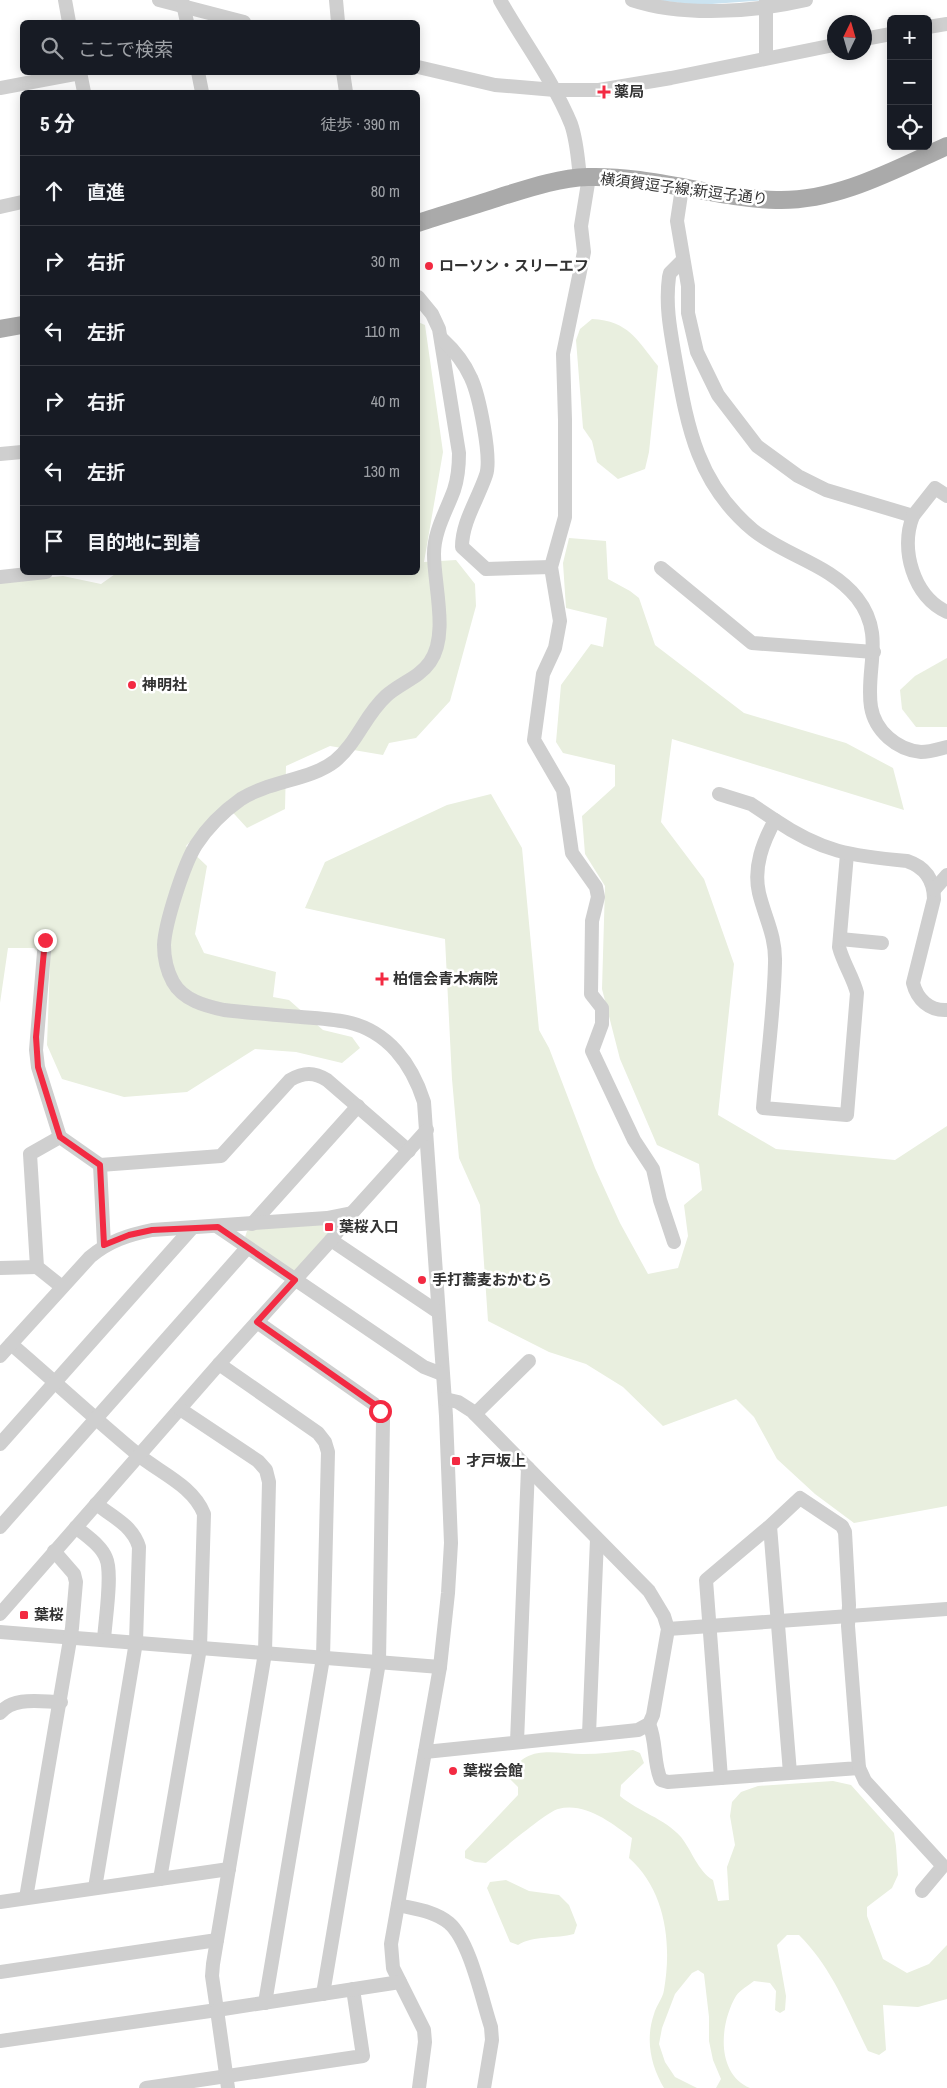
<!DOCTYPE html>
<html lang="ja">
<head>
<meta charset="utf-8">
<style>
	:root { --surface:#171b24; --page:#20242c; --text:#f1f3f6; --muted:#9ea1a6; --line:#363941 }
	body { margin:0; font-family:"Archivo Narrow","Noto Sans JP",sans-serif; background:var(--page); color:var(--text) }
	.controls { position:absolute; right:15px; top:15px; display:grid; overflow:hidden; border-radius:8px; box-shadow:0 2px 12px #0003 }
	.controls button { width:45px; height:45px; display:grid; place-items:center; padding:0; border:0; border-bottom:1px solid var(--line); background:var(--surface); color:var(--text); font:25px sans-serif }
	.compass { position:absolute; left:827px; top:15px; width:45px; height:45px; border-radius:50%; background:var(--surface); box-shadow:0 2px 12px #0003; rotate:5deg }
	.stop { position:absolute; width:15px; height:15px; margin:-11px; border:4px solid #f32a42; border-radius:50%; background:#fff }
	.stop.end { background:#f32a42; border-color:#fff; box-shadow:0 1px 5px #0008 }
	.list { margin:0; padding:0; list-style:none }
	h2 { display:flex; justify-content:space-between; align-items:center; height:65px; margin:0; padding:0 20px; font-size:21px }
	h2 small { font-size:16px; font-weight:400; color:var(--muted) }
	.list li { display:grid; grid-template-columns:32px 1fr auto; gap:15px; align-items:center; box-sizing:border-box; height:70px; padding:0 20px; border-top:1px solid var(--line) }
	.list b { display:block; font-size:19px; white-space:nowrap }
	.list em { font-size:16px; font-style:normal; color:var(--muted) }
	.icon { flex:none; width:28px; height:28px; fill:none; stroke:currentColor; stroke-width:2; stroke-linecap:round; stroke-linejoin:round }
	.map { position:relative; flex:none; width:947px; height:2088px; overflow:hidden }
	.search { position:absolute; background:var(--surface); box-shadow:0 2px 12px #0003; left:20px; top:20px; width:400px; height:55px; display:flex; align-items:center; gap:12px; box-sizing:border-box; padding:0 18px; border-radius:8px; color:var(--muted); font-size:19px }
	.panel { position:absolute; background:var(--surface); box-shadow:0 2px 12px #0003; left:20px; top:90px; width:400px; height:485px; border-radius:8px }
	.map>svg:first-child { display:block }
	.green { fill:#e9efdf }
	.water { fill:#cbe3f0 }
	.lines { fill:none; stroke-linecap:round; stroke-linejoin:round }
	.minor { stroke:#cfcfcf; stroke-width:14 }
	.major { stroke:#aaa; stroke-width:18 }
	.route { stroke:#f32a42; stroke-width:6 }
	.poi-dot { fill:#f32a42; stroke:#fff; stroke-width:2 }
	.labels { text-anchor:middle; stroke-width:5; stroke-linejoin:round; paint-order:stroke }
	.poi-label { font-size:15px; font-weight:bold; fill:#323232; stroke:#fff; text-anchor:start }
	.street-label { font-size:15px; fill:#323232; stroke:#fff }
</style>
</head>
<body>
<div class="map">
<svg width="947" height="2088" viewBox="0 0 947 2088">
	<rect width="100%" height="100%" fill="#fff"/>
	<g class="green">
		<path d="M592 319C629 321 637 340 658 366L649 452 645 469 618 479 597 462 592 441 583 428 576 340 580 329Z"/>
		<polygon points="418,322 425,325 443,452 424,562 456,560 475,584 476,606 450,701 416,738 389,743 383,755 330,746 286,766 285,809 247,828 226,805 186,846 207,866 195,934 204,953 276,972 273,997 289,1000 323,1030 352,1037 360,1048 342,1063 296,1052 255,1049 187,1092 124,1097 62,1079 47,1045 50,964 34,948 8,948 0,1003 0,1092 0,582 63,576 101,584 118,572 418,572"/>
		<polygon points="569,538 606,541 608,579 630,591 639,598 655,645 744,713 846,743 893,768 904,810 672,739 661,822 704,879 734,964 718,1115 776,1149 895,1160 947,1126 947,1506 854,1523 815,1494 777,1459 754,1417 736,1399 663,1426 623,1387 586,1364 549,1352 488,1321 480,1205 459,1158 452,1079 445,939 305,908 325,862 447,805 491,794 522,848 539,1030 549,1048 595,1168 620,1223 648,1274 678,1268 688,1236 684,1205 702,1190 699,1164 657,1145 620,1059 602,989 605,886 585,854 582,816 615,786 615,765 563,753 556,742 561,685 591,644 603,647 607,618 566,608 563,563"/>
		<polygon points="947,658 947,727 916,727 902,709 900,690 915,676"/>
		<polygon points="327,1223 327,1234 297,1270 286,1270 245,1237 247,1231 251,1229"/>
		<path d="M633 1750 640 1753 644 1763 621 1785 620 1796C639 1812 664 1818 681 1837 692 1851 698 1871 713 1880L718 1901 729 1900 727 1867 735 1845 730 1816 732 1802 741 1792 758 1786 833 1781 851 1785 894 1833 896 1846 898 1875 892 1888 867 1907V1916L883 1959 907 1973 929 1964 947 1945V1999L918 2007 883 2005 886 2050 879 2055 868 2051C847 2009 833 1969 799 1935H787L777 1945 786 1996 785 2010 780 2013 775 2010 776 1991 770 1983 754 1981C749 1985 740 1990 736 1996 720 2023 715 2073 750 2088H712H716L721 2079 713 2060 709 2041V2017L704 1974 698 1970 692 1973 675 1994 662 2028 659 2044 665 2062 675 2077 697 2088H664C651 2066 645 2040 654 2014 656 2006 663 1998 664 1990 672 1944 666 1891 629 1858L632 1838C611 1823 586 1802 558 1809 548 1811 498 1853 486 1863L475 1862 465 1858V1851L518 1795V1787L509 1778C524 1743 553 1754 583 1754 600 1754 617 1752 633 1750Z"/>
		<path d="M506 1880 529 1891 559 1895 569 1905 577 1925 574 1934C556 1939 534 1935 518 1945L510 1942 487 1888 490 1882Z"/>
	</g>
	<polygon class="water" points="655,0 766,0 698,5"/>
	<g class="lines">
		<g class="minor">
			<polyline points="65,0 69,22"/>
			<polyline points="159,0 244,22"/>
			<polyline points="182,0 187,22"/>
			<polyline points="336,0 338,22"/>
			<path d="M500 0C523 41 553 80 571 124 577 141 578 160 580 178"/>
			<path d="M632 0C683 17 755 12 806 0"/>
			<polyline points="928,27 947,24"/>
			<polyline points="864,39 891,34"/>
			<polyline points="766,58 766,0"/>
			<polyline points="418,67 495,85 555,90 599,90 671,78 834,45"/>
			<polyline points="80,72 84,92"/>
			<polyline points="198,72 202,92"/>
			<polyline points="343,72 346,92"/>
			<polyline points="0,88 80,73"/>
			<polyline points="589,177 581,226 584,252 563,354 565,420 565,517 551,567 560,621 555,648 543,674 534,740 563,790 572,853 596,887 598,897 592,921 591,994 602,1008 602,1024 592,1051 634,1140 653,1169 660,1200 674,1242"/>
			<polyline points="682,188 677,221 688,286 688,313 697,352 718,395 757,446 798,476 826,490 913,516 935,488 947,496"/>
			<polyline points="0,207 22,202"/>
			<path d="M683 260 670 273 669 277C665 307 671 334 676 363 688 429 698 484 753 530 785 556 830 564 857 598 886 635 865 669 871 707 875 731 897 750 921 752 930 752 939 749 947 747"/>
			<path d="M418 297 432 314 439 329 459 453C459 465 458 478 454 490 446 512 434 531 434 554 434 586 449 635 430 662 419 678 400 683 386 696 365 715 357 743 335 761 311 780 269 781 241 799 224 811 207 828 196 845 184 864 165 923 164 945 164 958 167 971 173 982 183 1000 205 1006 224 1010 250 1013 276 1015 301 1017 316 1018 333 1019 347 1022 388 1031 412 1064 424 1102L446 1416 451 1543 448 1593 440 1667 391 1944 393 1968 424 2030 425 2042 419 2088"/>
			<path d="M442 339C454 350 464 362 471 378 479 395 492 458 486 475 478 499 462 522 462 547L486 569 551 567"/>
			<polyline points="0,454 22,452"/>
			<path d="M913 516C900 549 913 596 947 612"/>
			<polyline points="661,568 752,643 874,652"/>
			<polyline points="0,577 46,572"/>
			<path d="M719 794 751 804 775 820C763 842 753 867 759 893 765 918 776 936 775 963 774 1011 767 1060 763 1108L847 1115 857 993C853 977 843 963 839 947L847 854"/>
			<path d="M775 820C822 852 851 856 907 861 925 867 934 880 934 899L913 983C917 999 929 1011 947 1010"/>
			<polyline points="934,890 947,875"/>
			<polyline points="840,939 882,943"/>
			<polyline points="45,940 36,1050 38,1067 60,1137"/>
			<path d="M100 1165 221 1156 290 1080C304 1072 314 1072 327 1080L409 1151"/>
			<polyline points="252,1224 358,1106"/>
			<polyline points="218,1227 424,1367 442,1374"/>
			<polyline points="331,1240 438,1312"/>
			<polyline points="0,1268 37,1267"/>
			<polyline points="62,1287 37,1267 30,1154 60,1137 100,1165 104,1245"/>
			<polyline points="257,1322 374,1404 380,1411 383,1420 379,1662 323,1994"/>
			<path d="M11 1344C53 1380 94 1418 136 1453 158 1472 193 1485 204 1514L200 1648 160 1879"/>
			<path d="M0 1356 90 1257C109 1241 128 1235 152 1230L327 1218 352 1213"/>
			<polyline points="219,1364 318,1433 325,1442 328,1452 323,1658 265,2003"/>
			<polyline points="475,1414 529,1361"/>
			<polyline points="0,1444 192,1228"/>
			<polyline points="770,1526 800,1498 842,1526 845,1532 849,1605 848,1626 859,1768 790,1773 770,1526 706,1580 721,1778 790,1773"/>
			<polyline points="0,1527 247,1248"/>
			<path d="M76 1527C86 1536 101 1545 106 1558 113 1573 105 1621 104 1640"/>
			<polyline points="0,1614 219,1364 331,1240 352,1213 427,1130"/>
			<polyline points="668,1629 947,1609"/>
			<polyline points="0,1632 440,1667"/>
			<path d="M0 1713C14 1696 41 1702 61 1702"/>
			<path d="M649 1724C657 1742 653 1763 661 1780L668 1782 721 1778"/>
			<polyline points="589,1734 597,1539"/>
			<polyline points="517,1742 528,1468"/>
			<polyline points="425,1752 638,1730 649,1724 653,1715 668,1629 664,1616 649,1591 472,1411 458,1402 445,1399"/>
			<polyline points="859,1768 865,1781 943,1866 922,1891"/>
			<path d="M95 1888 136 1642 139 1547C133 1526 112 1516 96 1504"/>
			<polyline points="26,1898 72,1628 76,1582 74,1574 54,1551"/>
			<polyline points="0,1902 229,1869"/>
			<path d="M398 1905C415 1909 435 1911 449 1923 470 1941 482 2000 491 2027L492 2040 484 2088"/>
			<polyline points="0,1972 217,1940"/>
			<polyline points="0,2041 217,2010 212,1976 213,1964 265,1653 269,1482 266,1470 258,1461 180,1409"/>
			<polyline points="146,2088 363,2056 353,1989"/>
			<polyline points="228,2088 217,2010 400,1982"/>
		</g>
		<g class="major">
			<path d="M418 223C445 214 473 206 500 197 529 188 558 178 588 177 651 175 713 198 776 200 836 202 894 170 947 146"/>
			<polyline points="0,329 22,325"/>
		</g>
	</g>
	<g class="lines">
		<polyline class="route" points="45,940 36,1037 38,1067 60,1137 100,1165 104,1245 129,1235 152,1230 218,1227 295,1280 257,1322 374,1404 380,1411"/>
	</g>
	<g class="poi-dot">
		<path d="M601.5 84.5h5v5h5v5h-5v5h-5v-5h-5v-5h5z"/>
		<circle cx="429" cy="266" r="5"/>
		<circle cx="132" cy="685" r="5"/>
		<path d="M379.5 971.5h5v5h5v5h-5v5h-5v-5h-5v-5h5z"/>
		<rect x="324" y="1222" width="10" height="10" rx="2.5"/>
		<circle cx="422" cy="1280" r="5"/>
		<rect x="451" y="1456" width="10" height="10" rx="2.5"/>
		<rect x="19" y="1610" width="10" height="10" rx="2.5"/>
		<circle cx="453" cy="1771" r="5"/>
	</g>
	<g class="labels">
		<g class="poi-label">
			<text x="614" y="97">薬局</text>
			<text x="439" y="271">ローソン・スリーエフ</text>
			<text x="142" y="690">神明社</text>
			<text x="393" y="984">柏信会青木病院</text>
			<text x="339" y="1232">葉桜入口</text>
			<text x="432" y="1285">手打蕎麦おかむら</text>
			<text x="466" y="1466">才戸坂上</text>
			<text x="34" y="1620">葉桜</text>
			<text x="463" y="1776">葉桜会館</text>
		</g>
		<g class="street-label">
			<text transform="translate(684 189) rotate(7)" y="5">横須賀逗子線;新逗子通り</text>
		</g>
	</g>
</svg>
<div class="controls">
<button>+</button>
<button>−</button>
<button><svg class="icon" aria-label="locate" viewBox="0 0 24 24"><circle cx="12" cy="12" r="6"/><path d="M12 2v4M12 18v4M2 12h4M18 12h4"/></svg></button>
</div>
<svg class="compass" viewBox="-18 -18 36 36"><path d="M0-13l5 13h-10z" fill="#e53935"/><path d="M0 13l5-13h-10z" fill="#9ea1a6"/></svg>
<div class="stop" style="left:380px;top:1411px"></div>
<div class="stop end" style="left:45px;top:940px"></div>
<div class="search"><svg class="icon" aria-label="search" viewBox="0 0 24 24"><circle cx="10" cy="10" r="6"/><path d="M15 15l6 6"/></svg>ここで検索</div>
<section class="panel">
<h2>5 分<small>徒歩 · 390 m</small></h2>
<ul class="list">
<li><svg class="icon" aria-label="ahead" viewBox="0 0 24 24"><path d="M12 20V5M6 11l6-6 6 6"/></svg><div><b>直進</b></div><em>80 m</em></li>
<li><svg class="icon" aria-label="right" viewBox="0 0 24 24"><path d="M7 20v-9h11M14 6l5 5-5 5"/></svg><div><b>右折</b></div><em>30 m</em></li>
<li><svg class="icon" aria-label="left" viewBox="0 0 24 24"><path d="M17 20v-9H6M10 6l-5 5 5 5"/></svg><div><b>左折</b></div><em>110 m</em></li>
<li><svg class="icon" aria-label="right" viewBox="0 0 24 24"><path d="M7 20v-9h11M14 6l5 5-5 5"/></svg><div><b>右折</b></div><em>40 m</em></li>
<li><svg class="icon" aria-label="left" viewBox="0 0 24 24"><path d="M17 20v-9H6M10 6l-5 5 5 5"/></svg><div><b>左折</b></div><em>130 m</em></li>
<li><svg class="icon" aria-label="arrive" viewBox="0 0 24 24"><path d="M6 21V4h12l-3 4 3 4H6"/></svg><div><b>目的地に到着</b></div></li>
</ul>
</section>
</div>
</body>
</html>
